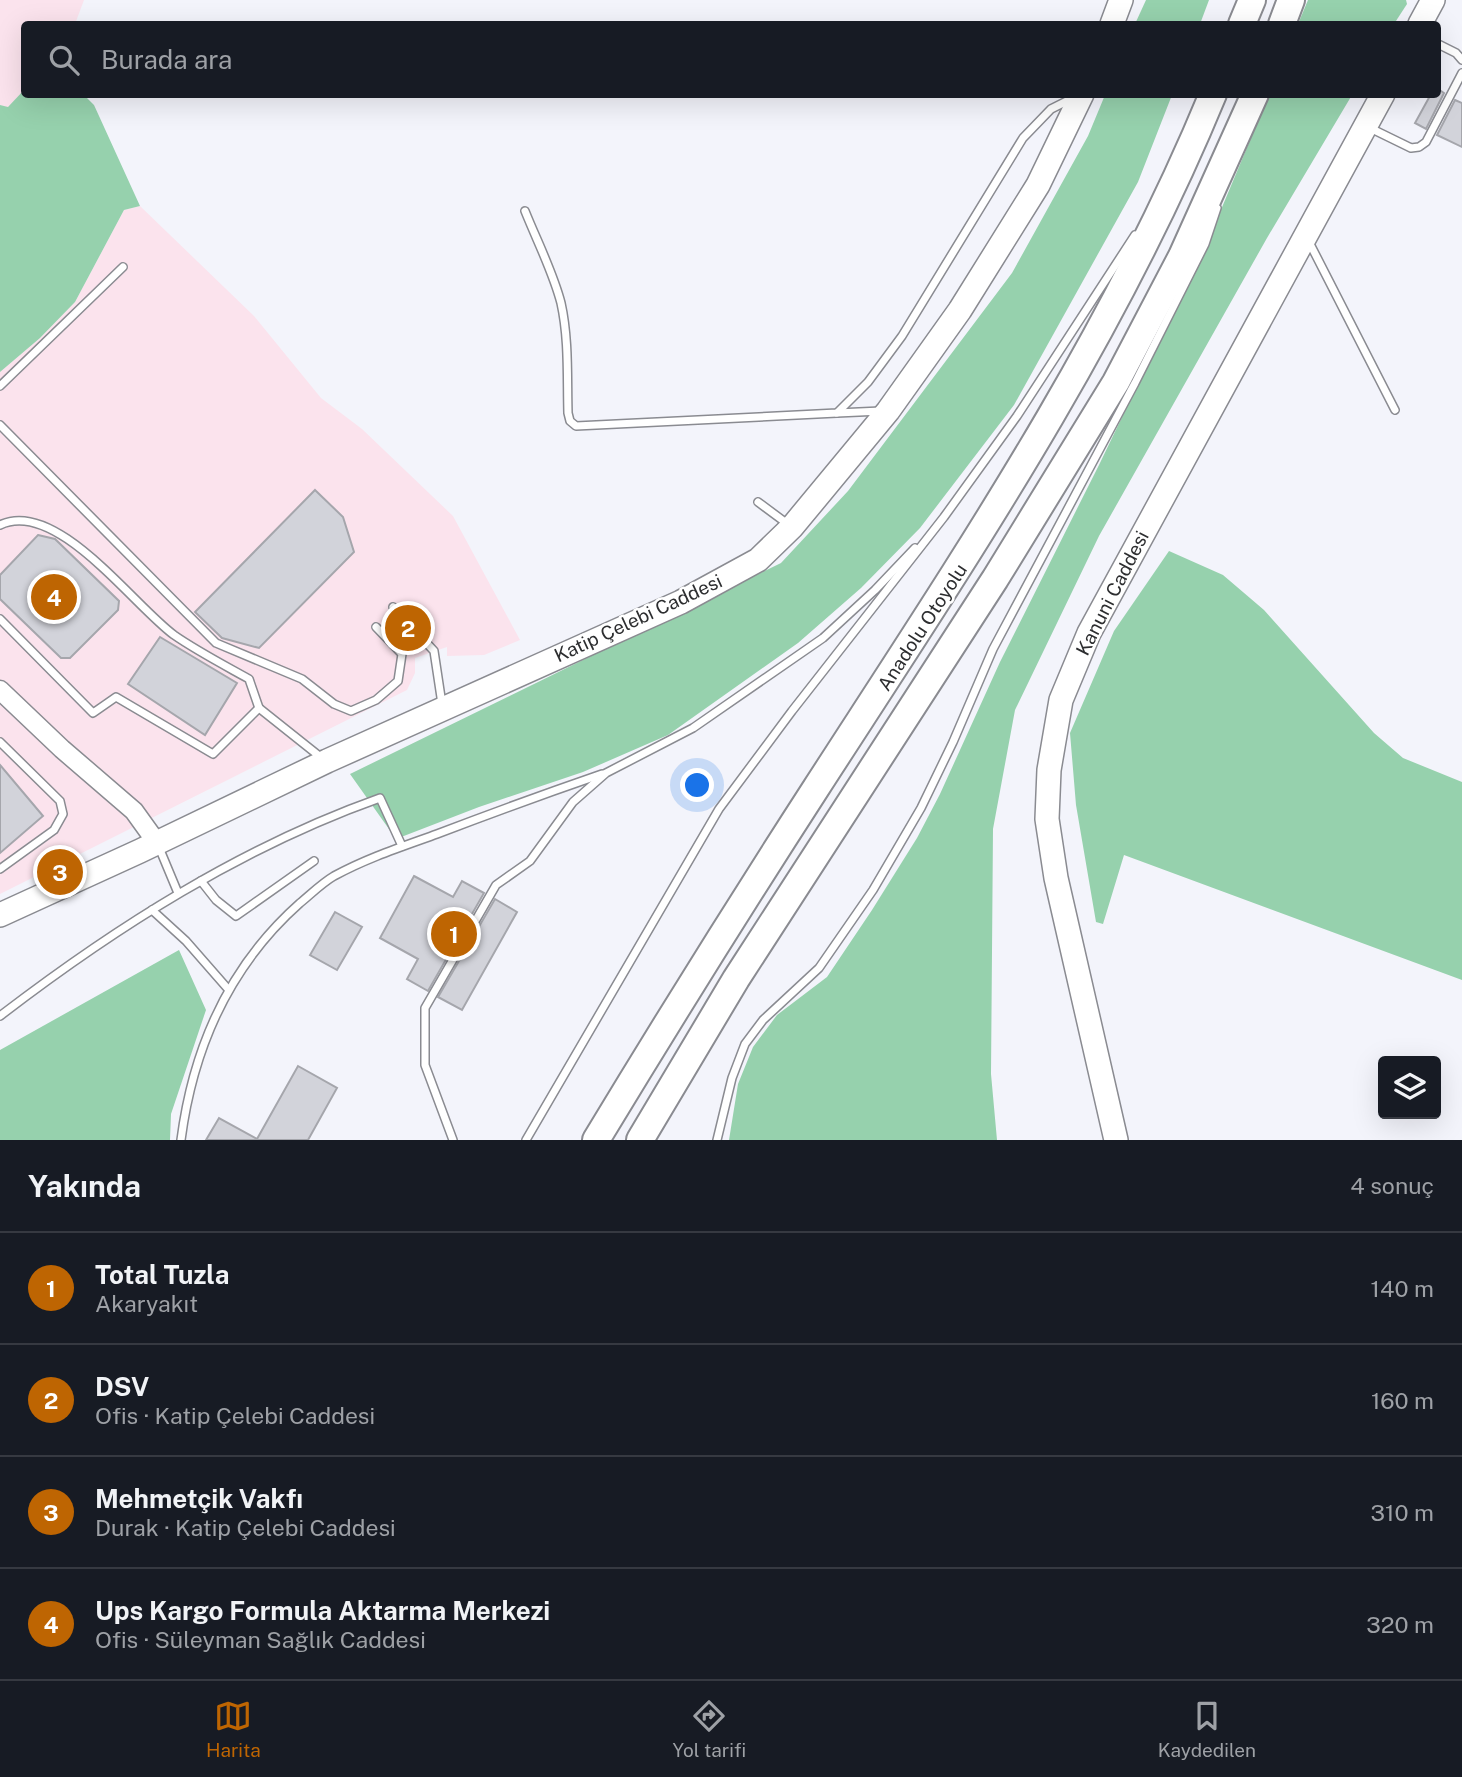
<!DOCTYPE html>
<html lang="tr">
<head>
<meta charset="utf-8">
<style>
	:root { --surface:#171b24; --page:#20242c; --text:#f1f3f6; --muted:#9ea1a6; --line:#363941; --accent:#be6502 }
	body { margin:0; font-family:"Public Sans",sans-serif; background:var(--page); color:var(--text) }
	.controls { position:absolute; right:21px; bottom:21px; display:grid; overflow:hidden; border-radius:7px; box-shadow:0 7px 28px #0002 }
	.controls button { width:63px; height:63px; display:grid; place-items:center; padding:0; border:0; border-bottom:2px solid var(--line); background:var(--surface); color:var(--text); font:35px sans-serif }
	.you { position:absolute; left:698px; top:786px; width:24px; height:24px; margin:-18px; border:5px solid #fff; border-radius:50%; background:#1a73e8; box-shadow:0 0 0 10px #1a73e833 }
	.badge { display:grid; place-items:center; width:46px; height:46px; border-radius:50%; background:var(--accent); color:#fff; font-size:23px; font-weight:700 }
	.pin { position:absolute; translate:-50% -50%; border:4px solid #fff; box-shadow:0 2px 7px #0006 }
	.list { margin:0; padding:0; list-style:none }
	h2 { display:flex; justify-content:space-between; align-items:center; height:91px; margin:0; padding:0 28px; font-size:30px }
	h2 small { font-size:23px; font-weight:400; color:var(--muted) }
	.list li { display:grid; grid-template-columns:46px 1fr auto; gap:21px; align-items:center; box-sizing:border-box; height:112px; padding:0 28px; border-top:2px solid var(--line) }
	.list b { display:block; font-size:26px; white-space:nowrap }
	.list p { margin:0; font-size:23px; white-space:nowrap; color:var(--muted) }
	.list em { font-size:23px; font-style:normal; color:var(--muted) }
	.icon { flex:none; width:38px; height:38px; fill:none; stroke:currentColor; stroke-width:2; stroke-linecap:round; stroke-linejoin:round }
	.map { position:relative; flex:none; width:1462px; height:1140px; overflow:hidden }
	.search { position:absolute; background:var(--surface); box-shadow:0 7px 28px #0002; left:21px; right:21px; top:21px; height:77px; display:flex; align-items:center; gap:18px; box-sizing:border-box; padding:0 24px; border-radius:7px; color:var(--muted); font-size:26px }
	.sheet { height:539px; background:var(--surface) }
	nav { display:flex; justify-content:space-around; align-items:center; box-sizing:border-box; height:98px; border-top:2px solid var(--line); background:var(--surface); font-size:19px; color:var(--muted) }
	nav a { display:grid; justify-items:center; gap:4px }
	nav .on { color:var(--accent) }
	.map>svg:first-child { display:block }
	.commercial { fill:#fbe3ed }
	.green { fill:#96d1ad }
	.building { fill:#d2d3da; stroke:#a5a6ac; stroke-width:2 }
	.lines { fill:none; stroke-linecap:round; stroke-linejoin:round }
	.service-casing { stroke:#8a8b91; stroke-width:10 }
	.tertiary-casing { stroke:#8a8b91; stroke-width:21 }
	.primary-casing { stroke:#8a8b91; stroke-width:26 }
	.motorway-casing { stroke:#8a8b91; stroke-width:30 }
	.service { stroke:#fff; stroke-width:7 }
	.tertiary { stroke:#fff; stroke-width:18 }
	.primary { stroke:#fff; stroke-width:23 }
	.motorway { stroke:#fff; stroke-width:26 }
	.labels { text-anchor:middle; stroke-width:5; stroke-linejoin:round; paint-order:stroke }
	.street-label { font-size:19px; fill:#2d2e30; stroke:#fff }
</style>
</head>
<body>
<div class="map">
<svg width="1462" height="1140" viewBox="0 0 1462 1140">
	<rect width="100%" height="100%" fill="#f3f4fb"/>
	<g class="commercial">
		<polygon points="0,0 84,0 75,24 24,24 24,90 8,108 0,105"/>
		<polygon points="140,206 254,316 321,398 362,429 453,516 520,640 484,655 447,656 447,647 415,658 415,673 407,690 0,894 0,372 40,338 75,302 124,210"/>
	</g>
	<g class="green">
		<polygon points="1146,0 1209,0 1200,24 1135,24"/>
		<polygon points="1308,0 1406,0 1407,4 1394,24 1298,24"/>
		<polygon points="24,90 24,94 84,95 94,105 140,206 124,210 75,302 40,338 0,372 0,105 8,107"/>
		<polygon points="1105,95 1172,95 1138,182 1014,405 920,528 861,588 798,643 668,735 583,772 479,807 396,839 350,774 781,563 848,491 1012,273 1088,136"/>
		<polygon points="1269,95 1352,95 1267,238 1099,536 1015,710 993,829 991,1074 997,1140 729,1140 738,1084 753,1047 777,1015 827,977 872,910 917,838 940,794 1000,662 1099,465 1215,224"/>
		<polygon points="1169,551 1223,575 1264,610 1374,733 1403,758 1462,782 1462,980 1124,855 1103,924 1096,922 1076,805 1070,733 1114,631"/>
		<polygon points="179,950 206,1010 171,1114 170,1140 0,1140 0,1050"/>
	</g>
	<g class="building">
		<polygon points="1438,89 1444,93 1426,129 1415,123 1431,94 1438,94"/>
		<polygon points="1455,100 1462,103 1462,147 1437,135"/>
		<polygon points="315,490 343,517 354,552 259,648 222,638 195,612"/>
		<polygon points="38,535 55,539 119,601 118,610 70,658 61,658 0,599 0,575"/>
		<polygon points="160,637 237,683 205,735 128,684"/>
		<polygon points="0,765 43,816 0,853"/>
		<polygon points="414,876 453,897 462,881 484,893 428,991 407,979 418,959 380,938"/>
		<polygon points="495,899 517,912 462,1010 438,997"/>
		<polygon points="335,912 362,927 337,970 310,955"/>
		<polygon points="298,1066 337,1088 308,1140 206,1140 219,1118 257,1139"/>
	</g>
	<g class="lines">
		<g class="service-casing">
			<g id="service">
				<polyline points="1438,44 1456,53 1462,60"/>
				<polyline points="1370,128 1411,148 1419,147 1426,142 1462,73"/>
				<path d="M525 211C537 241 553 272 561 303 569 339 567 377 568 413L570 421 576 426 837 413 868 382 902 336 1023 138 1051 109 1073 98"/>
				<polyline points="1308,240 1395,410"/>
				<polyline points="0,386 123,267"/>
				<polyline points="837,413 881,411"/>
				<polyline points="0,425 216,643 302,679 334,704 351,711 376,700 398,681 402,654 376,627"/>
				<polyline points="758,502 789,525"/>
				<path d="M0 525C56 498 133 605 174 635 197 651 224 665 249 679L259 708"/>
				<polyline points="393,607 434,651 442,704"/>
				<polyline points="0,619 93,713 116,697 213,754 259,708 323,759"/>
				<polyline points="0,742 60,801 63,814 54,830 0,869"/>
				<polyline points="158,845 178,893"/>
				<polyline points="201,881 216,900 236,916 314,861"/>
				<polyline points="152,910 186,941 228,989"/>
				<path d="M0 1016C116 927 242 847 380 798L402 846"/>
				<path d="M181 1140C193 1048 230 965 300 903 311 894 322 883 334 876 367 858 401 847 437 834 492 813 547 793 602 774"/>
				<polyline points="453,1140 425,1065 425,1008 496,885 530,861 573,802 606,773 693,728 823,638 875,590 915,548"/>
				<polyline points="526,1140 719,809 792,711 944,517 1017,416 1135,235"/>
				<polyline points="717,1140 732,1078 745,1044 763,1020 819,968 873,890 921,808 953,742 993,649 1135,383 1205,244 1217,208"/>
			</g>
		</g>
		<g class="tertiary-casing">
			<polyline id="tertiary" points="0,690 62,749 134,811 157,843"/>
		</g>
		<g class="primary-casing">
			<g id="primary">
				<polyline points="1112,24 1121,0"/>
				<polyline points="1420,24 1433,0"/>
				<polyline points="0,915 140,851 327,761 681,602 758,560 792,527 888,411 960,310 1038,185 1082,94"/>
				<polyline points="1116,1140 1056,878 1047,819 1049,770 1061,700 1089,633 1383,94"/>
			</g>
		</g>
		<g class="motorway-casing">
			<g id="motorway">
				<polyline points="1242,24 1252,0"/>
				<polyline points="1282,24 1291,0"/>
				<path d="M596 1140C668 1021 741 904 816 788 962 562 1110 344 1213 94"/>
				<polyline points="640,1140 736,979 995,579 1116,382 1182,256 1255,94"/>
			</g>
		</g>
		<use href="#service" class="service"/>
		<use href="#tertiary" class="tertiary"/>
		<use href="#primary" class="primary"/>
		<use href="#motorway" class="motorway"/>
	</g>
	<g class="labels">
		<g class="street-label">
			<text transform="translate(1112 593) rotate(-63)" y="7">Kanuni Caddesi</text>
			<text transform="translate(638 618) rotate(-25)" y="7">Katip Çelebi Caddesi</text>
			<text transform="translate(922 627) rotate(-57)" y="7">Anadolu Otoyolu</text>
		</g>
	</g>
</svg>
<div class="controls">
<button><svg class="icon" aria-label="layers" viewBox="0 0 24 24"><path d="M12 4l9 5-9 5-9-5zM3 14l9 5 9-5"/></svg></button>
</div>
<div class="you"></div>
<div class="pin badge" style="left:454px;top:934px">1</div>
<div class="pin badge" style="left:408px;top:628px">2</div>
<div class="pin badge" style="left:60px;top:872px">3</div>
<div class="pin badge" style="left:54px;top:597px">4</div>
<div class="search"><svg class="icon" aria-label="search" viewBox="0 0 24 24"><circle cx="10" cy="10" r="6"/><path d="M15 15l6 6"/></svg>Burada ara</div>
</div>
<section class="sheet">
<h2>Yakında<small>4 sonuç</small></h2>
<ul class="list">
<li><span class="badge">1</span><div><b>Total Tuzla</b><p>Akaryakıt</p></div><em>140 m</em></li>
<li><span class="badge">2</span><div><b>DSV</b><p>Ofis · Katip Çelebi Caddesi</p></div><em>160 m</em></li>
<li><span class="badge">3</span><div><b>Mehmetçik Vakfı</b><p>Durak · Katip Çelebi Caddesi</p></div><em>310 m</em></li>
<li><span class="badge">4</span><div><b>Ups Kargo Formula Aktarma Merkezi</b><p>Ofis · Süleyman Sağlık Caddesi</p></div><em>320 m</em></li>
</ul>
</section>
<nav>
<a class="on"><svg class="icon" aria-label="map" viewBox="0 0 24 24"><path d="M3 6l6-2 6 2 6-2v14l-6 2-6-2-6 2zM9 4v14M15 6v14"/></svg>Harita</a>
<a><svg class="icon" aria-label="directions" viewBox="0 0 24 24"><path d="M12 3l9 9-9 9-9-9zM9 14v-3h6M13 9l2 2-2 2"/></svg>Yol tarifi</a>
<a><svg class="icon" aria-label="saved" viewBox="0 0 24 24"><path d="M7 4h10v16l-5-4-5 4z"/></svg>Kaydedilen</a>
</nav>
</body>
</html>
